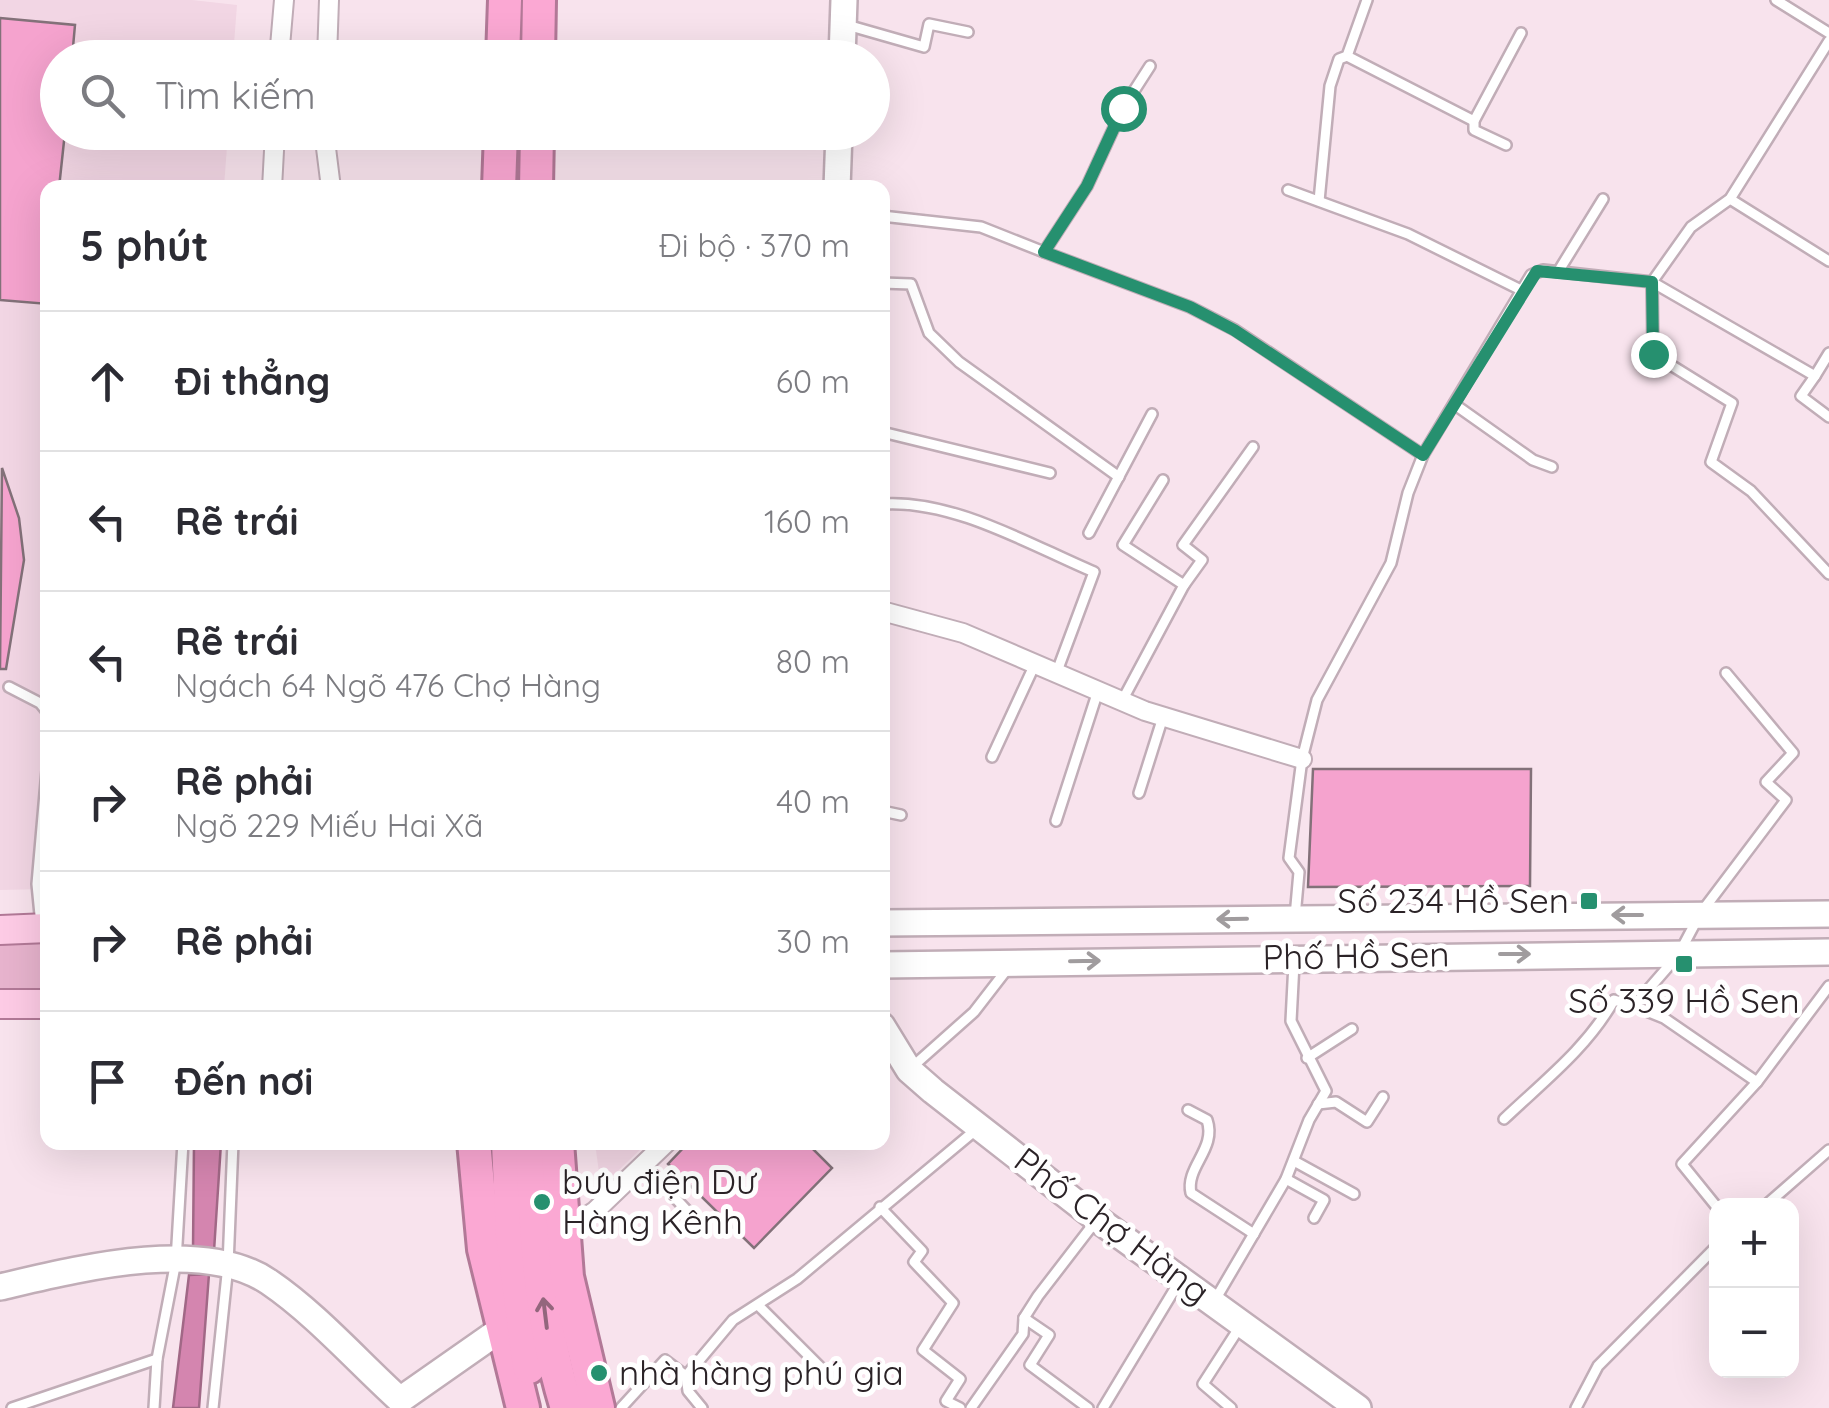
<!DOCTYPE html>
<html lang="vi">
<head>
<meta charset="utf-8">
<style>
	:root { --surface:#fff; --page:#f7f7f7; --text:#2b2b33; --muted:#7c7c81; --line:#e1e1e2 }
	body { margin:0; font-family:Quicksand,sans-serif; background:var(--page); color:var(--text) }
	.controls { position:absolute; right:30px; bottom:30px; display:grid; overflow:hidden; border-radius:20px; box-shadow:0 10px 40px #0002 }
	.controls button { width:90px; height:90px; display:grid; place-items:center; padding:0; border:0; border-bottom:2px solid var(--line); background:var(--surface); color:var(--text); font:50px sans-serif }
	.stop { position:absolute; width:30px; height:30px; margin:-22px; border:8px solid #26906f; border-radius:50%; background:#fff }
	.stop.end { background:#26906f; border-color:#fff; box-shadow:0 2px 10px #0008 }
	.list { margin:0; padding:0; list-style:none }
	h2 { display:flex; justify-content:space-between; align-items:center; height:130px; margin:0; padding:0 40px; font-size:42px }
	h2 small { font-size:32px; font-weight:400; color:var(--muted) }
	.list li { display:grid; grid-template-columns:65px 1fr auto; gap:30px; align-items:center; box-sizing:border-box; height:140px; padding:0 40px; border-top:2px solid var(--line) }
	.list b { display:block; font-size:38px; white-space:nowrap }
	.list p { margin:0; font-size:32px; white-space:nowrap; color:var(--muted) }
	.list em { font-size:32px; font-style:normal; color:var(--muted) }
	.icon { flex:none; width:55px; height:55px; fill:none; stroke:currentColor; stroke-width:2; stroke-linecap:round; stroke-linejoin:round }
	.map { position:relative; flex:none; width:1829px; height:1408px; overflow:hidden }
	.search { position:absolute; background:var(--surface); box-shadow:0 10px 40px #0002; left:40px; top:40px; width:850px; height:110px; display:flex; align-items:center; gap:25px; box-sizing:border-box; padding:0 35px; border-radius:55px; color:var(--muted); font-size:38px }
	.panel { position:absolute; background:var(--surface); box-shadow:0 10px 40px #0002; left:40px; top:180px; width:850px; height:970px; border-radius:20px }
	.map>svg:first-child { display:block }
	.built { fill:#f2d6e4 }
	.green { fill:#e7b3cd }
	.water { fill:#d485af; stroke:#a16886; stroke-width:2.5 }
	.building { fill:#f5a3ce; stroke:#837179; stroke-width:2.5 }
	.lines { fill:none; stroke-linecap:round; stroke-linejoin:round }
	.lane-casing { stroke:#c1adb7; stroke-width:14 }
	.street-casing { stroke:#c1adb7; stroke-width:22 }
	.secondary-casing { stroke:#c1adb7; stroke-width:30 }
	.primary-casing { stroke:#b27997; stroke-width:32 }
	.highway-casing { stroke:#b27997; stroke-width:38 }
	.lane { stroke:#fff; stroke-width:9 }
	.street { stroke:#fff; stroke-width:18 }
	.secondary { stroke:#fff; stroke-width:25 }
	.primary { stroke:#fdcbe5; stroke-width:28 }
	.highway { stroke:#fba8d3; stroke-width:32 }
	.oneway { stroke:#a09c9e }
	.oneway2 { stroke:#93667d }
	.route { stroke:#26906f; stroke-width:12 }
	.poi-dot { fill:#26906f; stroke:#fff; stroke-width:4 }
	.labels { text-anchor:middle; stroke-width:10; stroke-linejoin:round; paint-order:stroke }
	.poi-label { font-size:35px; fill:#2b2327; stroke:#fff; text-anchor:start }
	.street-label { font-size:35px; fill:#2b2327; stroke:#fff }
</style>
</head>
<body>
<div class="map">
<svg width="1829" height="1408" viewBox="0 0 1829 1408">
	<rect width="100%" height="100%" fill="#f8e3ed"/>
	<g class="built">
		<polygon points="0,0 192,0 237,5 233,57 58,58 58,132 228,133 224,187 48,188 47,889 0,890"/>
		<polygon points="595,1143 595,1142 647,1143 601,1187"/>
	</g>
	<polygon class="green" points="47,943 47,989 0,990 0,944"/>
	<g class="water">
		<polygon points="194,1143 221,1143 214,1251 193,1250"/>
		<polygon points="209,1274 199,1408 173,1408 189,1275"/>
	</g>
	<g class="building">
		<polygon points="0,18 75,25 72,58 58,58 58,132 65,132 59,188 48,188 48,304 0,300"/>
		<polygon points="2,468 19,518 24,560 6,669 0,669"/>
		<polygon points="1313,769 1531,769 1530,886 1308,887"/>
		<polygon points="689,1142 806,1142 832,1168 754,1248 668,1164"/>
	</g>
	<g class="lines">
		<g class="lane-casing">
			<g id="lane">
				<polyline points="1776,0 1829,33"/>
				<polyline points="847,25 924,47 929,24 968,32"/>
				<polyline points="1347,56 1474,121"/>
				<polyline points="1506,145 1474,130 1474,121 1521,33"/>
				<polyline points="1288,190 1408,234 1523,291"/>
				<polyline points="1730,199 1829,261"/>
				<polyline points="1319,201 1330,86 1339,59 1347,56 1367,0"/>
				<polyline points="882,216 981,227 1044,252 1087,186 1123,108 1150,66"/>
				<polyline points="1044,252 1190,307 1235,330 1423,455"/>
				<polyline points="1558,272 1603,199"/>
				<polyline points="1652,282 1653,354 1732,403 1711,462 1751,491 1829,574"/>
				<polyline points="1652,282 1815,376 1829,353"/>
				<polyline points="882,283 911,284 929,333 959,362 1119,477"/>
				<polyline points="1815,376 1801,396 1829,417"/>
				<polyline points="1454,404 1533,460 1552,467"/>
				<polyline points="882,432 1050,473"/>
				<path d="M882 504C953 499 1030 545 1094 572L1056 674"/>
				<polyline points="1089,533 1152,414"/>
				<polyline points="1184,585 1202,560 1183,545 1253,447"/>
				<polyline points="9,687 40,703 48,713"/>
				<polyline points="1122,701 1184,585 1123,545 1163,480"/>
				<polyline points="992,757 1035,664"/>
				<polyline points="1139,793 1163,717"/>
				<polyline points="882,811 901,815"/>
				<polyline points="1056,821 1098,691"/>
				<polyline points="1295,917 1299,872 1289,858 1302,759 1317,700 1391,563 1408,493 1423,455 1531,275 1543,270 1652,282 1691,227 1730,199 1829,41"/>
				<polyline points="41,925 37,884 48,759"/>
				<polyline points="1682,948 1700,914 1786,800 1766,782 1793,753 1726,673"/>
				<polyline points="1634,1006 1664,1018 1757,1082"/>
				<polyline points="1307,1058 1352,1029"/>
				<polyline points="911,1068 974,1012 1008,968"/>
				<polyline points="1318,1104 1336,1102 1367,1122 1383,1097"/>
				<path d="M1188 1110 1207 1120C1217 1149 1185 1167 1191 1193L1254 1234"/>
				<path d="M1504 1119C1544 1081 1587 1048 1614 1000L1634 1006 1673 961"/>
				<polyline points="1294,1161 1354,1194"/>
				<polyline points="644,1165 694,1218"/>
				<polyline points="1286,1179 1324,1200 1314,1218"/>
				<polyline points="1716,1206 1682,1164 1757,1082 1829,986"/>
				<polyline points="1765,1206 1829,1150"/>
				<polyline points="880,1207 922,1251 914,1262 953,1303 923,1350 960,1379 946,1401 960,1408"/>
				<polyline points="1215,1300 1286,1179 1309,1120 1326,1091 1291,1021 1294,963"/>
				<polyline points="758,1305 824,1371"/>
				<polyline points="1024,1318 1049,1335 1030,1365 1088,1408"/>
				<polyline points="12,1408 157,1359"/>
				<polyline points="154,1408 157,1359 176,1261 183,1142"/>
				<polyline points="213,1408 228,1265 233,1142"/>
				<polyline points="621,1408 665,1360 686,1376"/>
				<polyline points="702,1408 688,1391 686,1376 733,1320 797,1279 978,1128"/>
				<polyline points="971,1408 1023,1334 1024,1318 1038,1296 1095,1222"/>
				<polyline points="1103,1408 1179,1282"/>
				<polyline points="1231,1408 1203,1384 1241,1325"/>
				<polyline points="1576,1408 1598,1366 1716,1247"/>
			</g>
		</g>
		<g class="street-casing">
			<g id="street">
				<polyline points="279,58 284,0"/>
				<polyline points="327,58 329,0"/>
				<polyline points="324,132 331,188"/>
				<polyline points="272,188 275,132"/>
				<polyline points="882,611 963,633 1145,711 1302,759"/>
				<polyline points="561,1233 595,1211 667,1142"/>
			</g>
		</g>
		<g class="secondary-casing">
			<g id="secondary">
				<polyline points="842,58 844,0"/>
				<polyline points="837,188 839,132"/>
				<polyline points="882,923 1829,914"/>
				<polyline points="882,965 1829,952"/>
				<polyline points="882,1026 909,1070 933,1091 1097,1219 1358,1408"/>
				<path d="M0 1287C73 1270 202 1236 269 1282 316 1314 358 1362 400 1400L500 1330"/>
			</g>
		</g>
		<g class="primary-casing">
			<g id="primary">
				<polyline points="0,930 48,928"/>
				<polyline points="0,1004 48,1004"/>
			</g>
		</g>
		<g class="highway-casing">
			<g id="highway">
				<polyline points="503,58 505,0"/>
				<polyline points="538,58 539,0"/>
				<polyline points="499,188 501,132"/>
				<polyline points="536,188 537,132"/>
				<polyline points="474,1142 484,1249 523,1408"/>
				<polyline points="508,1142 512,1235 529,1367"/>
				<path d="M532 1142C535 1232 540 1322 567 1408"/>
				<polyline points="557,1142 567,1277 598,1408"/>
			</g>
		</g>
		<use href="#lane" class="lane"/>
		<use href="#street" class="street"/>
		<use href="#secondary" class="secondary"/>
		<use href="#primary" class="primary"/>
		<use href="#highway" class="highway"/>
	</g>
	<defs><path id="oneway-shaft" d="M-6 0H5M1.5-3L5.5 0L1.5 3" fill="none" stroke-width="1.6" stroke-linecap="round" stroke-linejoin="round" transform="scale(2.5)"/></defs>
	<g class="oneway">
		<use href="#oneway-shaft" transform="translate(1627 915) rotate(180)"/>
		<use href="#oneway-shaft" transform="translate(1232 919) rotate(179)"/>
		<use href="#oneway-shaft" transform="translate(1515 954)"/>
		<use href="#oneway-shaft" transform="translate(1085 961) rotate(-1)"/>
	</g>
	<use class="oneway2" href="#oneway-shaft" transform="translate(545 1313) rotate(-97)"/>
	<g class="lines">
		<polyline class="route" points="1123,108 1087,186 1044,252 1190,307 1234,330 1423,455 1537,271 1652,282 1653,354"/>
	</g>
	<g class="poi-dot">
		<rect x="1579" y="891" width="20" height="20" rx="5"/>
		<rect x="1674" y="954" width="20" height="20" rx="5"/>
		<circle cx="542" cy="1202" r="10"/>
		<circle cx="599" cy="1373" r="10"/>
	</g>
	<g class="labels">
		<g class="poi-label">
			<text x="1569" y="913" text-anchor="end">Số 234 Hồ Sen</text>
			<text x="1684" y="1013" text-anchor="middle">Số 339 Hồ Sen</text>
			<text x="562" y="1194">bưu điện Dư<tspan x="562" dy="40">Hàng Kênh</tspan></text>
			<text x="619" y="1385">nhà hàng phú gia</text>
		</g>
		<g class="street-label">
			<text transform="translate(1356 956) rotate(-1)" y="12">Phố Hồ Sen</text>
			<text transform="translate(1112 1226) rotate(37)" y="12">Phố Chợ Hàng</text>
		</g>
	</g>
</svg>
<div class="controls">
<button>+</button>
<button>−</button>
</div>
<div class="stop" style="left:1123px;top:108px"></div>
<div class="stop end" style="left:1653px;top:354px"></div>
<div class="search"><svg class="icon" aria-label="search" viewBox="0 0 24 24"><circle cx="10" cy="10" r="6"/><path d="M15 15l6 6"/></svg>Tìm kiếm</div>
<section class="panel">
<h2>5 phút<small>Đi bộ · 370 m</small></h2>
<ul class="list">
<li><svg class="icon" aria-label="ahead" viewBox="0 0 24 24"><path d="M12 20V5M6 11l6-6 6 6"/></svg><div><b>Đi thẳng</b></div><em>60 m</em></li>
<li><svg class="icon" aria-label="left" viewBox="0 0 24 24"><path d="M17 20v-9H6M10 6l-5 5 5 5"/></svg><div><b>Rẽ trái</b></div><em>160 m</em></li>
<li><svg class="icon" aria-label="left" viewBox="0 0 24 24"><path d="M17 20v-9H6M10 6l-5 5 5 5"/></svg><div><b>Rẽ trái</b><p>Ngách 64 Ngõ 476 Chợ Hàng</p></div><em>80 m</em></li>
<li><svg class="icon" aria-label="right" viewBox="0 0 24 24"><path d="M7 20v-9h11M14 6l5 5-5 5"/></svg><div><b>Rẽ phải</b><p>Ngõ 229 Miếu Hai Xã</p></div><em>40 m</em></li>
<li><svg class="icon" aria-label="right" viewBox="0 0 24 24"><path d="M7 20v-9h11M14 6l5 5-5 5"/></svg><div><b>Rẽ phải</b></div><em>30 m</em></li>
<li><svg class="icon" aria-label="arrive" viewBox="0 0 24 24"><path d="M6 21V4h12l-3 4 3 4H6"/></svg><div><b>Đến nơi</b></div></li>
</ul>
</section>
</div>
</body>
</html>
